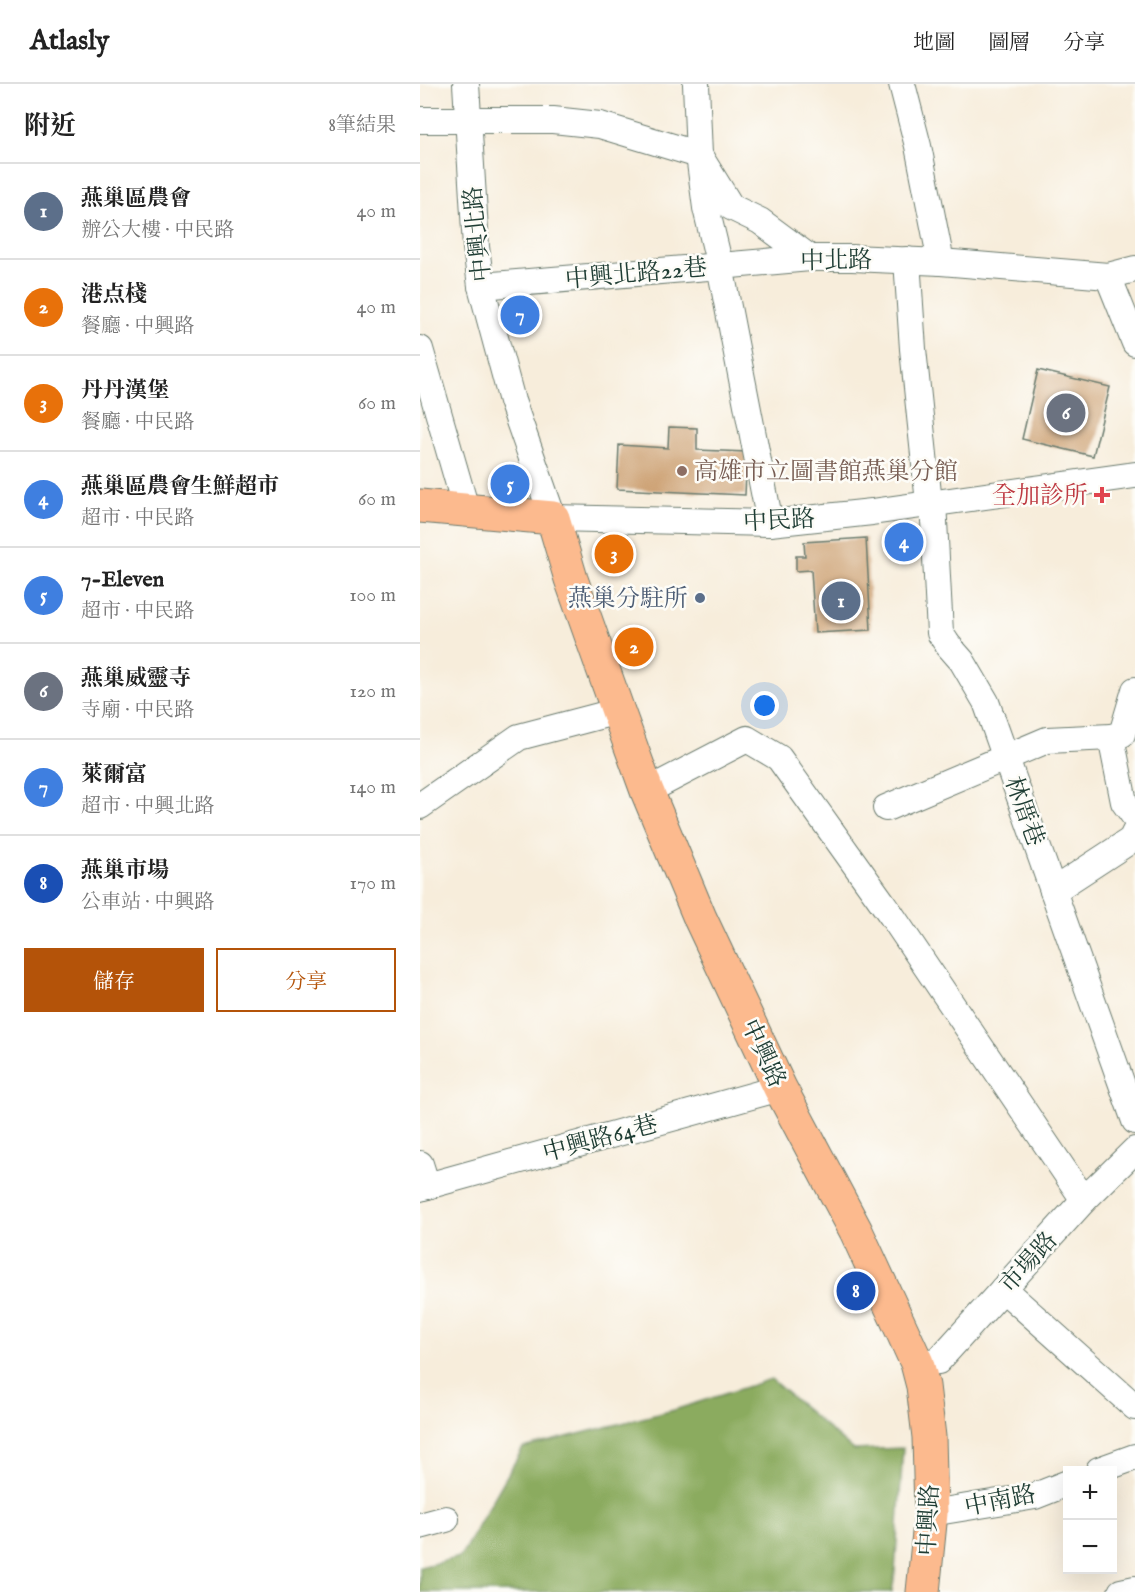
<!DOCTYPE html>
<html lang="zh-TW">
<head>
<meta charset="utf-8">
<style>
	:root { --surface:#fff; --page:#f6f6f6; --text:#222; --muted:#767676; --line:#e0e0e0; --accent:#b45309 }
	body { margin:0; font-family:"IM FELL English","Noto Serif TC",serif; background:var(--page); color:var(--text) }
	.controls { position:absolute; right:18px; bottom:18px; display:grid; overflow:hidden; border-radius:0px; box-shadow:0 6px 24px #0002 }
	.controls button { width:54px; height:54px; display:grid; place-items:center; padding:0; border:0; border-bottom:2px solid var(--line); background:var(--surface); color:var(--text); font:30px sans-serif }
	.you { position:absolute; left:345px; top:622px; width:21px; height:21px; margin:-15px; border:4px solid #fff; border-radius:50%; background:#1a73e8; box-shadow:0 0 0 9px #1a73e833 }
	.badge { display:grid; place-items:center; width:39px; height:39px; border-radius:50%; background:var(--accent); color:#fff; font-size:20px; font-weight:700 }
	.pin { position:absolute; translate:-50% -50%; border:3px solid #fff; box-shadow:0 2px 6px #0006 }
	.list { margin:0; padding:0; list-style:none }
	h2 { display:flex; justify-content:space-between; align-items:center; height:78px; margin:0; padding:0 24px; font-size:26px }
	h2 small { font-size:20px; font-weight:400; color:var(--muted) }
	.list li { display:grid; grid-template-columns:39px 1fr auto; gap:18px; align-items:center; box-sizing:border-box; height:96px; padding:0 24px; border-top:2px solid var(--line) }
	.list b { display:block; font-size:22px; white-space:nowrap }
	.list p { margin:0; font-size:20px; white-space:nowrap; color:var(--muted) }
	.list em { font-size:20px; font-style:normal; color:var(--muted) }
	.actions { display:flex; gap:12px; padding:18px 24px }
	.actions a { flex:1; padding:14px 0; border:2px solid var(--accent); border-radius:0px; text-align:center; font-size:21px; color:var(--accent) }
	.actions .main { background:var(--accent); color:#fff }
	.map { position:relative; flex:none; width:715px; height:1508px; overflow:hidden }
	header { display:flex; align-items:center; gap:36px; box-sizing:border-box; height:84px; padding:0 30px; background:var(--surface); border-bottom:2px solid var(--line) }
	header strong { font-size:28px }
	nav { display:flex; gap:33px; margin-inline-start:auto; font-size:21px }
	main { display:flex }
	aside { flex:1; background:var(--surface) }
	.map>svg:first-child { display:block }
	.forest { fill:#8bab5f; stroke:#55744a; stroke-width:1.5 }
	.building { fill:#cda275 }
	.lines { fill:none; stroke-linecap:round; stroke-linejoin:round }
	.minor-casing { stroke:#6b7b6e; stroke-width:28 }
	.major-casing { stroke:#6b7b6e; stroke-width:35 }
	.minor { stroke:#fff; stroke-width:26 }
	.major { stroke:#fcba8e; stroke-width:33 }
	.education-dot { fill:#8d6e63; stroke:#fdfcf7; stroke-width:2 }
	.health-dot { fill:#e0444e; stroke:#fdfcf7; stroke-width:2 }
	.service-dot { fill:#5c6f8a; stroke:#fdfcf7; stroke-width:2 }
	.labels { text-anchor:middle; stroke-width:5; stroke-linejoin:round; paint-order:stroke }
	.street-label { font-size:24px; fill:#1f3d34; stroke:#fdfcf7 }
	.education-label { font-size:24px; fill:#785e54; stroke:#fdfcf7; text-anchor:start }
	.health-label { font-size:24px; fill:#be3a42; stroke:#fdfcf7; text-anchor:end }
	.service-label { font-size:24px; fill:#4e5e75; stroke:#fdfcf7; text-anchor:end }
</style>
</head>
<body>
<header>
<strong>Atlasly</strong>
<nav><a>地圖</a><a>圖層</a><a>分享</a></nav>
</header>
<main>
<aside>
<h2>附近<small>8筆結果</small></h2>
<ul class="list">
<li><span class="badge" style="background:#5c6f8a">1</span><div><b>燕巢區農會</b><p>辦公大樓 · 中民路</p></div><em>40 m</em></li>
<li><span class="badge" style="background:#e8710a">2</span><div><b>港点棧</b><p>餐廳 · 中興路</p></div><em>40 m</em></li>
<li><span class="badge" style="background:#e8710a">3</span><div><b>丹丹漢堡</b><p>餐廳 · 中民路</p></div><em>60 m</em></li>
<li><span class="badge" style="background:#3f7fe0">4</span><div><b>燕巢區農會生鮮超市</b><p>超市 · 中民路</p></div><em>60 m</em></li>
<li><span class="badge" style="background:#3f7fe0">5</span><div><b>7-Eleven</b><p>超市 · 中民路</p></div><em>100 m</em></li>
<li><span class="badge" style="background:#6b7280">6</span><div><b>燕巢威靈寺</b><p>寺廟 · 中民路</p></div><em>120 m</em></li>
<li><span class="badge" style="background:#3f7fe0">7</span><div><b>萊爾富</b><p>超市 · 中興北路</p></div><em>140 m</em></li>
<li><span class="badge" style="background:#1a4fb4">8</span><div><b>燕巢市場</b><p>公車站 · 中興路</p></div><em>170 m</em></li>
</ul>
<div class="actions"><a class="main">儲存</a><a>分享</a></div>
</aside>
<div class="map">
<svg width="715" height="1508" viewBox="0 0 715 1508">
	<rect width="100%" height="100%" fill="#fdfcf7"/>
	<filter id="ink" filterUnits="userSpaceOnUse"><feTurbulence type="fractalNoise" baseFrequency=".0167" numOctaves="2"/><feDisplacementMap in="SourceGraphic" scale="12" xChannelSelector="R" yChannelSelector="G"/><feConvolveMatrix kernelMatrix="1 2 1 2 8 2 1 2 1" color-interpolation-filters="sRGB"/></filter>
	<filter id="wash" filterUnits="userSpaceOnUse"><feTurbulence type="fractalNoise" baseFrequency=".008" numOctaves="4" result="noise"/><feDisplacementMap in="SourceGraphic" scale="24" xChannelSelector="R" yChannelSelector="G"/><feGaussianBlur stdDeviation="1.35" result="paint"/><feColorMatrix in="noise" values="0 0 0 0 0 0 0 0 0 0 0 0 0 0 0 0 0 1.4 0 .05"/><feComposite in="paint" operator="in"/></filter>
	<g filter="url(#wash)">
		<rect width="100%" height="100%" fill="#f7eddb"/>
		<polygon class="forest" points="351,1295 433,1366 483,1364 475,1488 472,1508 0,1508 0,1483 40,1473 103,1364 254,1326"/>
		<g id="blocks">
			<g class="building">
				<polygon points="618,286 690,303 673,372 602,355"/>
				<polygon points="249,343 277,344 277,366 327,368 325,411 197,405 199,361 248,364"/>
				<polygon points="446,454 451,546 395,549 391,486 376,487 376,472 385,472 384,458"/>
			</g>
		</g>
	</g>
	<g filter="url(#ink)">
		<use href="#blocks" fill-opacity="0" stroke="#6b7b6e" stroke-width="1.5"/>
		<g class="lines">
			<g class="minor-casing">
				<g id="minor">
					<polyline points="46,0 56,163 61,202 92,317 133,434 350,439 452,428 715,391"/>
					<polyline points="276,0 279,71 286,124 300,182 390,174 432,174 521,178 688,192 715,185"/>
					<polyline points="482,0 498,62 521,178"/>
					<polyline points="0,36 133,36 180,41 279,71 311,123 340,137 390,174"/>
					<polyline points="487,176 493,265 509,419"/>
					<polyline points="688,192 715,259"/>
					<polyline points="61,202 300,182 350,439"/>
					<polyline points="0,265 46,425"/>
					<polyline points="513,418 520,549 528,561 542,577 566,618 715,1037"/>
					<polyline points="691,653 704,718 715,733"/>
					<polyline points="227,707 327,655 359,674 472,832 664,1116"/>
					<polyline points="0,722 99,653 198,627"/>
					<polyline points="466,724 627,656 691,653 702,650 715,606"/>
					<polyline points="633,807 711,756 715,748"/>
					<polyline points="0,1080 7,1102"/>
					<polyline points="0,1104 360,1004"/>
					<polyline points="583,1205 715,1323"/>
					<polyline points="497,1279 518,1277 664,1116 715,1066"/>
					<polyline points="679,1386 715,1373"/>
					<polyline points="511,1429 615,1412 648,1399"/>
					<polyline points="0,1442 26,1435"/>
					<polyline points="701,1508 715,1505"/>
				</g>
			</g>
			<g class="major-casing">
				<polyline id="major" points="0,422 133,434 151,495 198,627 227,707 280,834 360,1004 436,1147 497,1279 503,1302 509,1353 511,1429 503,1508"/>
			</g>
			<use href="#minor" class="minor"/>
			<use href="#major" class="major"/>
		</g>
	</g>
	<circle class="education-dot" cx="262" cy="387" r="6"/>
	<path class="health-dot" d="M679 402h6v6h6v6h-6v6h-6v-6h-6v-6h6z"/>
	<circle class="service-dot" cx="280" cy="514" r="6"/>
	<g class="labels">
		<g class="street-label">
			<text transform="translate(57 150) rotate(-96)" y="8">中興北路</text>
			<text transform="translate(416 176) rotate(-1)" y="8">中北路</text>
			<text transform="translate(216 189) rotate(-5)" y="8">中興北路22巷</text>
			<text transform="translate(359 436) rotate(-3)" y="8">中民路</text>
			<text transform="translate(605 727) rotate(70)" y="8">林厝巷</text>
			<text transform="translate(344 969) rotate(65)" y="8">中興路</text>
			<text transform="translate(180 1054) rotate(-15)" y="8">中興路64巷</text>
			<text transform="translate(608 1178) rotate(-48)" y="8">市場路</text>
			<text transform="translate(580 1416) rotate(-11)" y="8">中南路</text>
			<text transform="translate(508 1436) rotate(-87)" y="8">中興路</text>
		</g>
		<g class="education-label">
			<text x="274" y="395">高雄市立圖書館燕巢分館</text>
		</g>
		<g class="health-label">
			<text x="668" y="419">全加診所</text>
		</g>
		<g class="service-label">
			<text x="268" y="522">燕巢分駐所</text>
		</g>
	</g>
</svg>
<div class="controls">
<button>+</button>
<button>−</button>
</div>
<div class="you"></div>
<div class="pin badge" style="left:421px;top:517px;background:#5c6f8a">1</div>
<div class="pin badge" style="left:214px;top:563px;background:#e8710a">2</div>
<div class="pin badge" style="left:194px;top:470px;background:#e8710a">3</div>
<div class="pin badge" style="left:484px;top:458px;background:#3f7fe0">4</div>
<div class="pin badge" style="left:90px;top:400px;background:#3f7fe0">5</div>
<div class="pin badge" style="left:646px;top:329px;background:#6b7280">6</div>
<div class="pin badge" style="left:100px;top:231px;background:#3f7fe0">7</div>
<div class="pin badge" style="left:436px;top:1207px;background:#1a4fb4">8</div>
</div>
</main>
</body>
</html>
